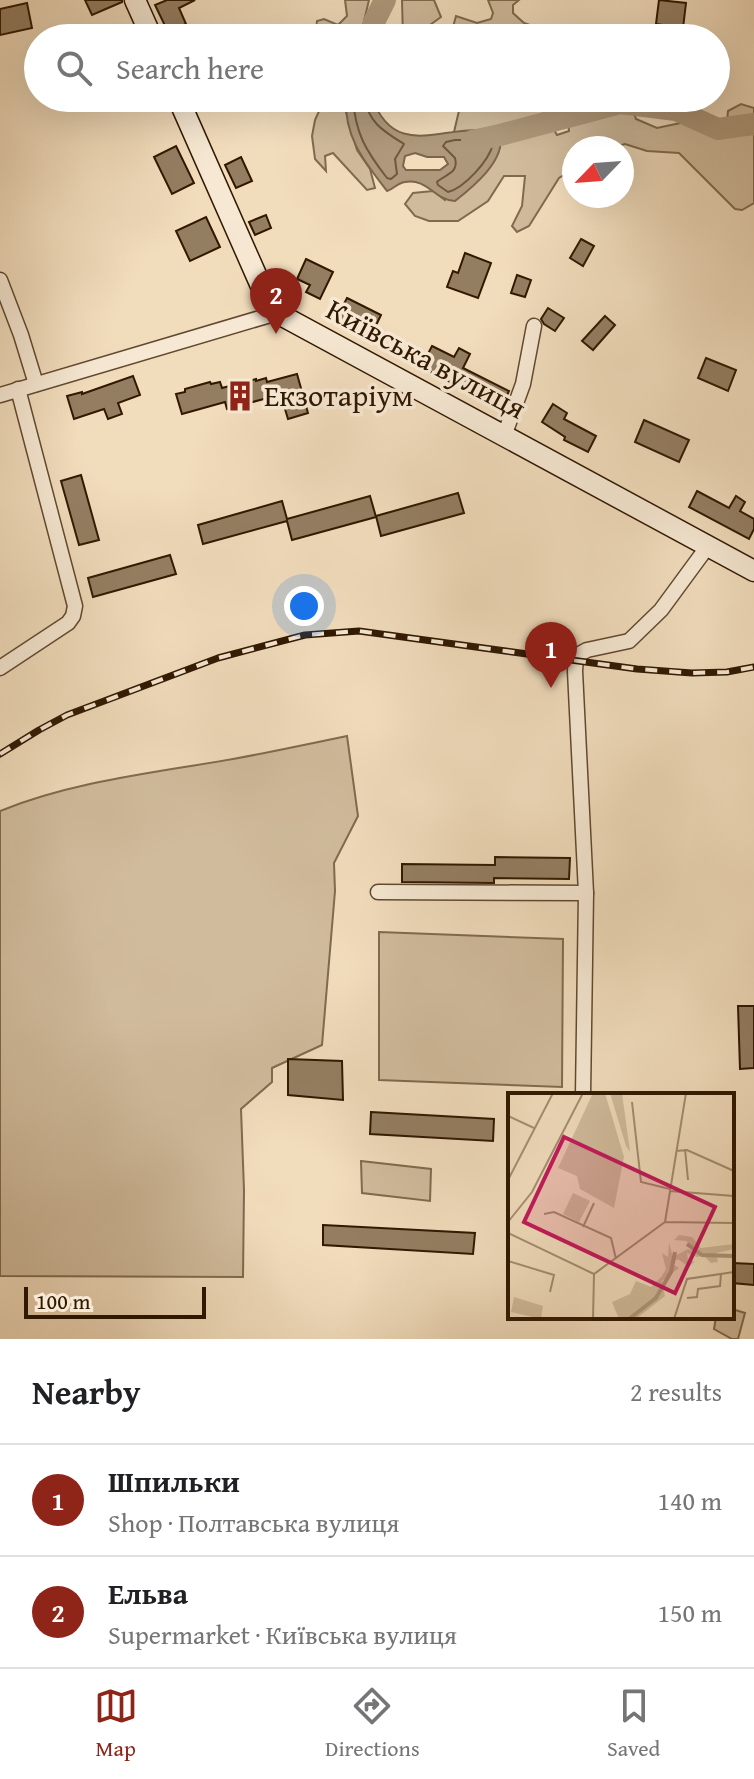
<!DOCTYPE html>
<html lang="en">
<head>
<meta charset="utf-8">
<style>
	:root { --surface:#fff; --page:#f2f2f2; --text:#202124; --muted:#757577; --line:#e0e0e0; --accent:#8f2418 }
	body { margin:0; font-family:"Gentium Book Plus",serif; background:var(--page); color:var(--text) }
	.compass { position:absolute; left:562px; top:136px; width:72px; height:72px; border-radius:50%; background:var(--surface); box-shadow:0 8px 32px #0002; rotate:245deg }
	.scale { position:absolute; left:24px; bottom:20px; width:182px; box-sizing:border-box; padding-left:8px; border:4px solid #301801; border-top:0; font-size:22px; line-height:28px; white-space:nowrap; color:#301801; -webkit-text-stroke:6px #f6e8d3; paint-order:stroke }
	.you { position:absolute; left:304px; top:606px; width:28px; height:28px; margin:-20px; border:6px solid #fff; border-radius:50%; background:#1a73e8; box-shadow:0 0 0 12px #1a73e833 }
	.badge { display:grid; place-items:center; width:52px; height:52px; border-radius:50%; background:var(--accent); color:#fff; font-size:26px; font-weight:700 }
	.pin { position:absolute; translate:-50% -66px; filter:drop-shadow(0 2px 4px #0008) }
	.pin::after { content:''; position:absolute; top:42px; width:28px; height:24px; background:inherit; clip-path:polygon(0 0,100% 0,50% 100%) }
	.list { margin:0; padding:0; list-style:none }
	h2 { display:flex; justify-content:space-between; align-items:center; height:104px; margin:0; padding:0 32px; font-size:34px }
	h2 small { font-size:26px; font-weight:400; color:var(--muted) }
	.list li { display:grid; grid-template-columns:52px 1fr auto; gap:24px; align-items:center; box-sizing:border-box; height:112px; padding:0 32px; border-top:2px solid var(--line) }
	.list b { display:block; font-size:30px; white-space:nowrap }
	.list p { margin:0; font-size:26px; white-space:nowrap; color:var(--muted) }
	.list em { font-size:26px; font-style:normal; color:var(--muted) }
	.icon { flex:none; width:44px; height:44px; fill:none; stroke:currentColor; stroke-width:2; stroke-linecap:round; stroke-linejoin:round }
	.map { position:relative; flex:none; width:754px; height:1339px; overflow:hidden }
	.search { position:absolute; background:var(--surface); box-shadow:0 8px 32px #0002; left:24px; right:24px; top:24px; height:88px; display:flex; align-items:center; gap:20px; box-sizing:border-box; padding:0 28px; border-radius:44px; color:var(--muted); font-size:30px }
	.sheet { height:328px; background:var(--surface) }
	nav { display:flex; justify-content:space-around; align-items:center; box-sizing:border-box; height:112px; border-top:2px solid var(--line); background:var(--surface); font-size:22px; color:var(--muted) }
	nav a { display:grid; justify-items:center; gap:4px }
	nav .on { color:var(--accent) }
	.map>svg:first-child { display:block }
	.green { fill:#d0bb9c; stroke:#806a4e; stroke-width:2 }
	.water { fill:#af997c; stroke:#7c654b; stroke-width:2; fill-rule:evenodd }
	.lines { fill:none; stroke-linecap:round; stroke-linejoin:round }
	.shore { stroke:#70583e; stroke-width:2 }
	.river { stroke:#af997c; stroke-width:22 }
	.building { fill:#947e62; stroke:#301801; stroke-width:2 }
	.minor-casing { stroke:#604930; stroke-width:17 }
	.secondary-casing { stroke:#301801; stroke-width:23 }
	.minor { stroke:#f6e8d3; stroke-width:14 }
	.secondary { stroke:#f6e8d3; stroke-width:20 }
	.rail-casing { stroke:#301801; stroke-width:7 }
	.rail { stroke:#f6e8d3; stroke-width:4; stroke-dasharray:12; stroke-linecap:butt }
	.labels { text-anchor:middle; stroke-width:7; stroke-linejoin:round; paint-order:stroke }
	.street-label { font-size:30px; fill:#301801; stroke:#f6e8d3 }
	.poi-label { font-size:30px; fill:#301801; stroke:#f6e8d3; text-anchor:start }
	.inset-river { fill:none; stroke:#af997c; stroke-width:4 }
	.inset-road { fill:none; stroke:#a48e71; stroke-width:2 }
	.view { fill:#c2185b; fill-opacity:0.15; stroke:#c2185b; stroke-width:4 }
	.inset-edge { fill:none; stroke:#301801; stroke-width:4 }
</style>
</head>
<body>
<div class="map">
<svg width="754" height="1339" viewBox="0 0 754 1339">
	<rect width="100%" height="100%" fill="#f1dcbc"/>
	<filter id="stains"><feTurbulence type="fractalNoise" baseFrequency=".0025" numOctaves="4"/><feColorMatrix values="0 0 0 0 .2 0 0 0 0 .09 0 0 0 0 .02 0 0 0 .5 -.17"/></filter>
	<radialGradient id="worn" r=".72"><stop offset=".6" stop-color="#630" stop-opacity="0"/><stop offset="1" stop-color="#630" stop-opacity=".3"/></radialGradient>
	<g class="green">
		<polygon points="345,0 369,0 360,38 315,38 317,21 324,19 338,25 347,16"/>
		<polygon points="402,0 434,0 441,17 423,30 423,38 403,38"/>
		<polygon points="488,0 519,0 513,5 513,13 524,23 539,28 542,34 539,38 450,38 456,16 477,23 491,19 493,13"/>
		<polygon points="325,98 346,98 346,112 357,150 370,169 375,188 367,190 333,153 325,156 326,171 315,159 312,136 315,120"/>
		<polygon points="462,98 507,98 508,103 517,98 536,98 557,135 569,131 565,98 629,98 636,119 657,128 685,122 712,136 726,131 728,111 741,104 754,108 754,203 742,210 735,209 679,153 647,151 625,144 610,148 574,148 574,169 559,178 529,226 517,232 512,226 522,206 525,176 504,176 488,201 458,221 429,221 415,216 405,204 413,193 433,191 445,200 492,132 454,132"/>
		<path d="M347 736 358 816 334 863 335 891 322 1045 272 1068V1082L241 1109 244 1190 243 1277 0 1276V811C74 781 154 773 233 759 271 752 309 744 347 736Z"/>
		<polygon points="379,932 563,939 562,1087 379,1080"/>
		<polygon points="361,1161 431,1169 430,1201 362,1193"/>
		<polygon points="732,1309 745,1313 738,1339 732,1339 714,1329 716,1317 732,1317"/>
	</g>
	<path class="water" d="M346 98H372C398 168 454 115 500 135 506 160 473 187 455 201 434 200 428 178 405 182 397 183 394 189 387 191 364 161 344 137 346 98ZM415 153 427 157H444L448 164 440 170H406L403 166 405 156Z"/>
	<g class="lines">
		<g class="shore">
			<path d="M353 98C355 133 366 151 387 178L391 179 397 174 395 159 404 144C385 132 368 123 365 98"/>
			<path d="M455 140H489L493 144C489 161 464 188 448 192L438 185 437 182C445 174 459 174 455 158L443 146 446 142Z"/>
		</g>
		<g class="river">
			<polyline points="371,38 374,22 385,0"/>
			<polyline points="472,141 500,135 620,103 676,110 718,129 754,124"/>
		</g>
	</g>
	<g class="building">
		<polygon points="85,0 122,0 122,2 92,15"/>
		<polygon points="167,0 195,0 179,8 186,24 168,32 155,5"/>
		<polygon points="659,0 686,3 683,28 656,24"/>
		<polygon points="27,3 32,28 0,35 0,9"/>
		<polygon points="176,146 194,183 172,194 154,157"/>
		<polygon points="241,157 252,181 236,188 225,165"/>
		<polygon points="266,215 271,228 255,235 249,222"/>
		<polygon points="206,217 220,247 190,261 176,231"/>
		<polygon points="581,239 594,246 583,266 570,258"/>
		<polygon points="465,253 491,263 478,298 447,287 453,271 458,273"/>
		<polygon points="306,259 333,272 320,299 306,292 310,285 297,279"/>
		<polygon points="517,275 531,280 525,297 511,293"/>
		<polygon points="347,298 381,315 370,338 335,321"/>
		<polygon points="548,308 564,318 555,331 544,324 541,319"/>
		<polygon points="605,316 615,325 593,350 582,341"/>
		<polygon points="432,346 454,357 459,348 470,354 463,368 509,391 501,408 421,367"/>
		<polygon points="706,358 736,370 728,391 698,378"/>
		<polygon points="297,374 308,413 288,419 282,399 272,402 271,397 227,409 225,402 182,414 176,394 185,392 185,389 210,382 211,384 220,382 222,388 256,379 256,381 266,378 267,382"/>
		<polygon points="133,376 140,395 118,403 122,414 108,419 104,409 74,419 67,396 82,392 82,394"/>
		<polygon points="553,404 567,413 564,419 596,436 588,452 564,440 565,437 542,422"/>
		<polygon points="644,420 689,440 679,462 635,442"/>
		<polygon points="81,475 99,540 79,545 61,481"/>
		<polygon points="697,491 729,508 736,496 745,502 740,511 754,519 754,529 749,539 689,507"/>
		<polygon points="458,493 464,513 381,536 376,516"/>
		<polygon points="370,496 376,517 292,540 287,521 203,544 198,525 282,501 287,519"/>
		<polygon points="170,555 176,574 93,597 88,578"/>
		<polygon points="495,857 570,858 569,879 494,878 494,883 402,882 402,864 495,865"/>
		<polygon points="738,1006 754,1006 754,1068 740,1069"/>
		<polygon points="288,1059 342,1061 343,1100 288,1095"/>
		<polygon points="371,1112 494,1119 493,1141 370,1134"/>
		<polygon points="323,1225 475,1233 473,1254 323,1245"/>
		<polygon points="732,1263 754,1264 754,1285 732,1283"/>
	</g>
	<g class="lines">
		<g class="minor-casing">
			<g id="minor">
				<polyline points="0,280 21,335 36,384"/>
				<polyline points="0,395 277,313"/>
				<polyline points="504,436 523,384 534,326"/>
				<polyline points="0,668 68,623 73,616 75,606 18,389"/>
				<polyline points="378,892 586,893"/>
				<polyline points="583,1095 586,893 575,671 576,656 587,650 629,641 661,610 708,546"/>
			</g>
		</g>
		<g class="secondary-casing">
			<g id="secondary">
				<polyline points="135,0 152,38"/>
				<polyline points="178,98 261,286 277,313 754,571"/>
			</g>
		</g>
		<use href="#minor" class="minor"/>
		<use href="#secondary" class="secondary"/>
		<g class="rail-casing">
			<polyline id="rail" points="0,754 39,730 67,715 218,658 305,635 359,631 637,669 692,673 727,672 754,667"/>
		</g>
		<use href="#rail" class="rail"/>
	</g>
	<defs>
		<g id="building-bare" transform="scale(2.4)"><path d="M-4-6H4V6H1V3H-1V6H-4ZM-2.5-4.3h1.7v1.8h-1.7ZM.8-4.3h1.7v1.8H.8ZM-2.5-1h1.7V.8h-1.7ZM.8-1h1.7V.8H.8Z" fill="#8f2418" stroke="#f6e8d3" stroke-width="2.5" paint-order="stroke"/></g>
	</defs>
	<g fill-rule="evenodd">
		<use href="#building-bare" x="240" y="396"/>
	</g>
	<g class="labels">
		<g class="street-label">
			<text transform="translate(426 359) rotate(28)" y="10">Київська вулиця</text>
		</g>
		<g class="poi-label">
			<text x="264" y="406">Екзотаріум</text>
		</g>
	</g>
	<g transform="translate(508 1093)">
		<rect width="226" height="226" fill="#f1dcbc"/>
		<path d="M85 0H97L116 64 106 115 72 96 69 83 50 75ZM102 0H114L122 59 118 53ZM65 100 82 108 71 129 55 121ZM171 142 184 144 193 155 226 151V156L208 160 210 169 203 170 197 164 200 161 189 164 179 160 180 169 187 168 181 174 170 166 163 170 171 175 154 188 157 203 128 226H111L104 209 122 201 128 188 143 194 154 183 158 176 154 160 160 164 161 150 165 164 180 156 192 161 178 148 166 147ZM6 204 35 213 33 226 3 219Z" fill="#d0bb9c"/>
		<path class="inset-river" d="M179 151 194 162 226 163M121 226 148 205 163 179 167 159"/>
		<path class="inset-road" d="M124 9 133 89 162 96M0 23 26 35M177 56 180 87M168 58 179 57 226 78M0 87 45 0M162 98 226 103M36 121 46 119 103 145 108 166M0 129 24 99 75 0M157 129 178 0M75 134 86 110M0 140 86 181 157 129 226 130M0 168 46 182 42 199M226 183V213M179 205 189 204 190 196 212 193 213 181M85 226 86 181M166 226 179 186 226 179"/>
		<path class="view" d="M56 44 207 114 167 200 16 129Z"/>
		<rect width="226" height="226" class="inset-edge"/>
	</g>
	<rect width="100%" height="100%" filter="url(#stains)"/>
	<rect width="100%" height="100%" fill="url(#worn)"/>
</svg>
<svg class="compass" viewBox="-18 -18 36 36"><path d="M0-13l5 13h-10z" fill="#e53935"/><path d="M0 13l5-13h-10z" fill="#757577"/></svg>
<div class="scale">100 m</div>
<div class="you"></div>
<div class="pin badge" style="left:551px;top:688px">1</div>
<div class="pin badge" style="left:276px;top:334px">2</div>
<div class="search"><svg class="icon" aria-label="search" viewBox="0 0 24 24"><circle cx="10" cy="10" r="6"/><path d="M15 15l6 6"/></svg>Search here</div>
</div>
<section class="sheet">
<h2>Nearby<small>2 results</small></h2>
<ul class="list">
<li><span class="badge">1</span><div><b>Шпильки</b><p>Shop · Полтавська вулиця</p></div><em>140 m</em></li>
<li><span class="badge">2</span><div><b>Ельва</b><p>Supermarket · Київська вулиця</p></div><em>150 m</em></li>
</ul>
</section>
<nav>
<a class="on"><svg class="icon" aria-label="map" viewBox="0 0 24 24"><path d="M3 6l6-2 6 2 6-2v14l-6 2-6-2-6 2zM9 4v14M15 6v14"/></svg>Map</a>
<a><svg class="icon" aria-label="directions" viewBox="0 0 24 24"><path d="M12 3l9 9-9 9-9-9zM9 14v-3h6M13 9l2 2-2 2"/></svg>Directions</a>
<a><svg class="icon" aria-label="saved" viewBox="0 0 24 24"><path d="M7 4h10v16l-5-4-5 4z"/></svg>Saved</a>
</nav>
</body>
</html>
